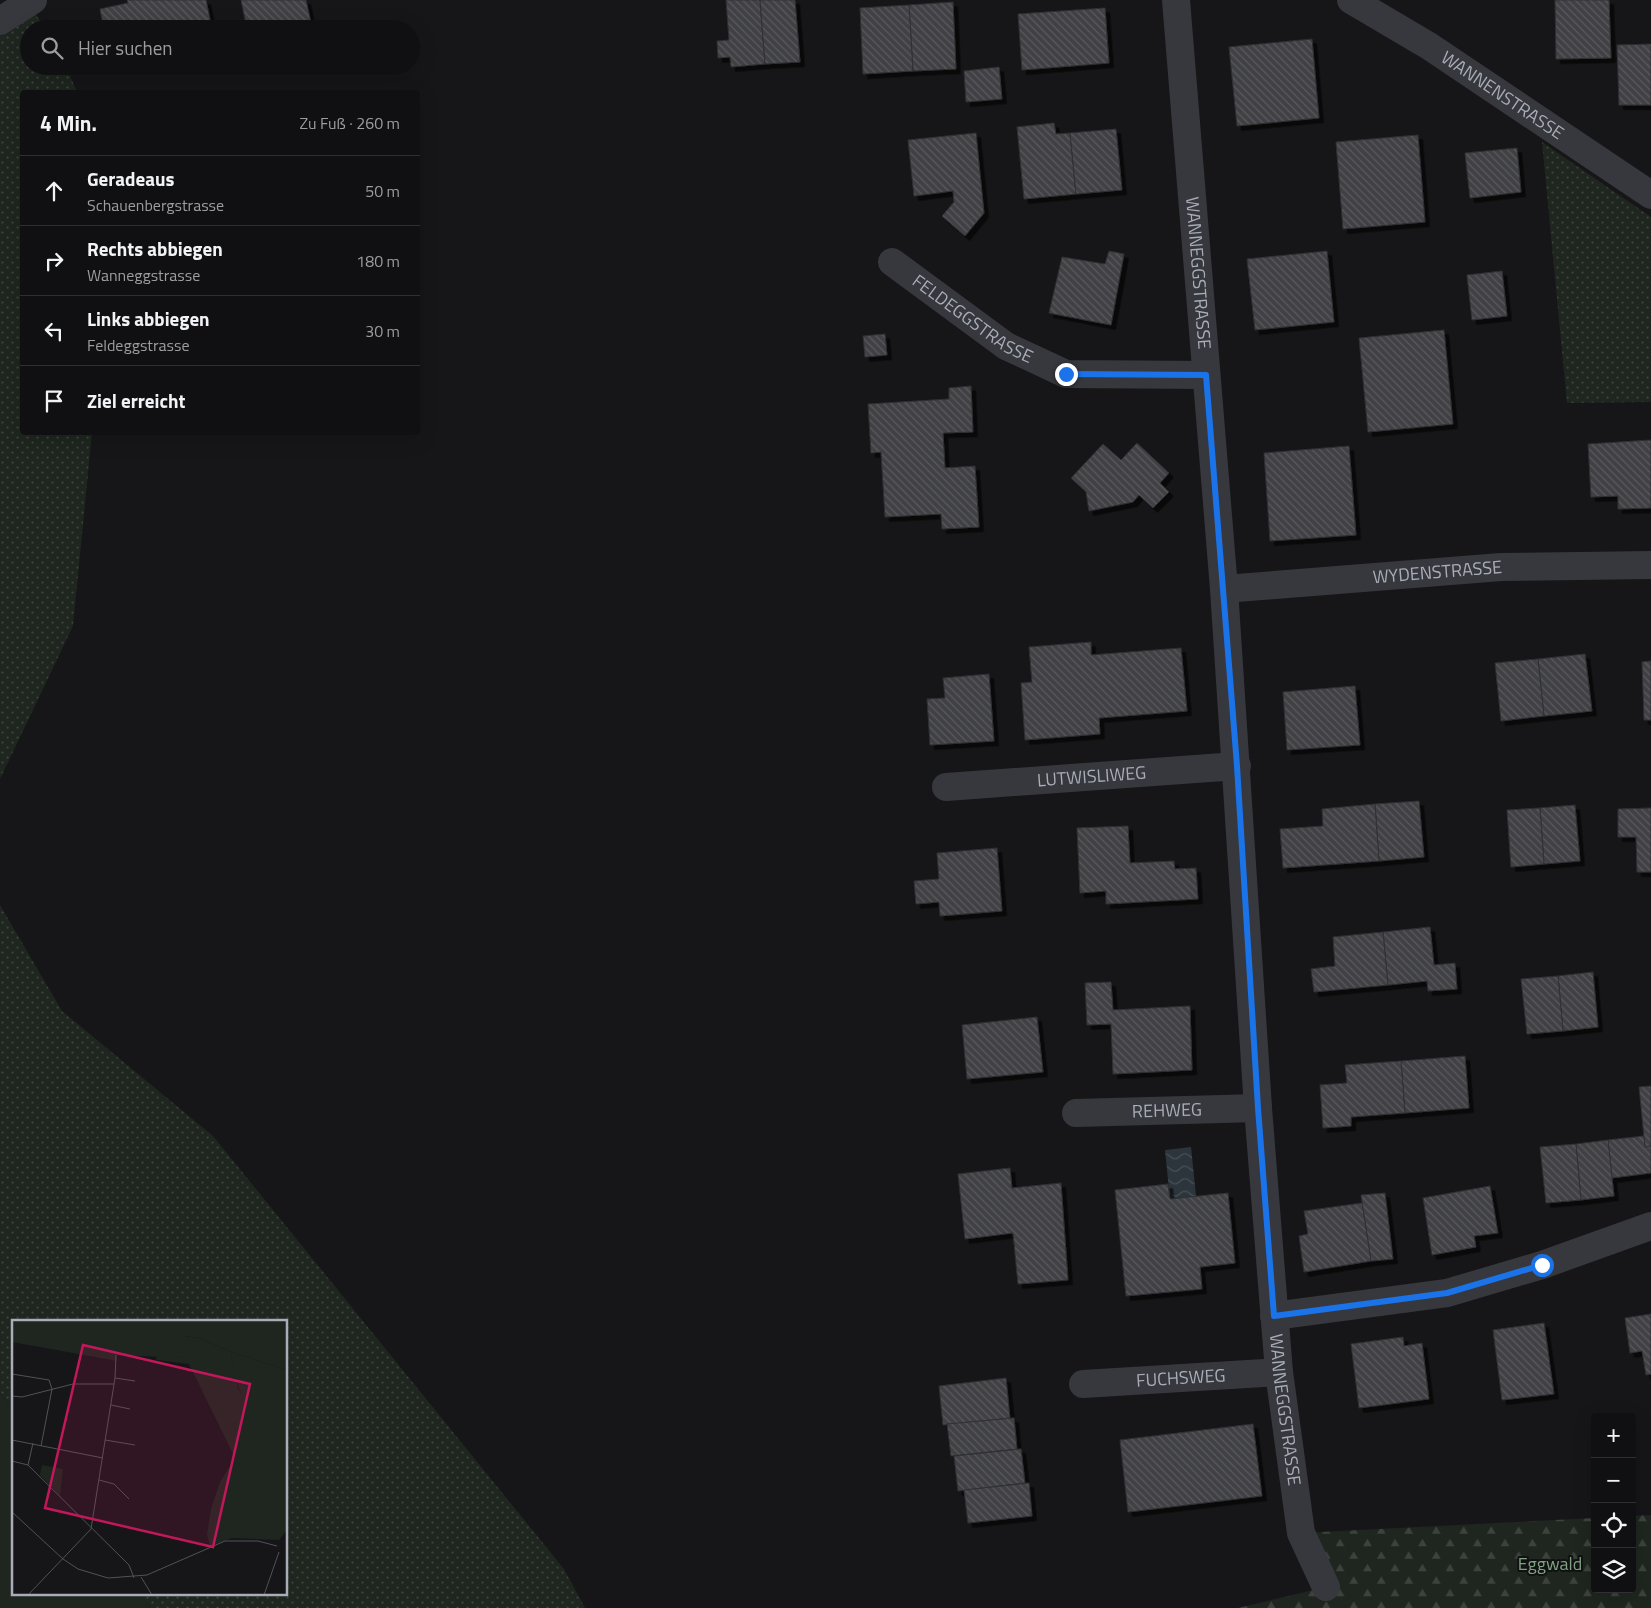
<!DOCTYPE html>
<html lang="de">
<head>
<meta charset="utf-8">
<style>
	:root { --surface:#101012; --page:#19191b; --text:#f1f3f6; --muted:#9c9d9f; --line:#303032 }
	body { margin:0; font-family:"Titillium Web",sans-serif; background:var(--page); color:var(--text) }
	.controls { position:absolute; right:15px; bottom:15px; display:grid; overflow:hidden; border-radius:5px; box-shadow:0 5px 20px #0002 }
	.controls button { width:45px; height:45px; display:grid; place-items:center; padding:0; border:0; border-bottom:1px solid var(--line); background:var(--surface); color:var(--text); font:25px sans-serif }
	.stop { position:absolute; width:15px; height:15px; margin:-11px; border:4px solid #1a73e8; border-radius:50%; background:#fff }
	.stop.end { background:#1a73e8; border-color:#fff; box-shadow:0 1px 5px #0008 }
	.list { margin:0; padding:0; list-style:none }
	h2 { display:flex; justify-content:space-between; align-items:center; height:65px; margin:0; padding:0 20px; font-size:21px }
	h2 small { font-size:16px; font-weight:400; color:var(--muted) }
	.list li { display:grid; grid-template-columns:32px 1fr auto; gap:15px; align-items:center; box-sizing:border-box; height:70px; padding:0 20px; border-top:1px solid var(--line) }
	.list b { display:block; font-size:19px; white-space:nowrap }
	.list p { margin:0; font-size:16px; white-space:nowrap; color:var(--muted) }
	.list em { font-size:16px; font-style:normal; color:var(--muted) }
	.icon { flex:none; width:28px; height:28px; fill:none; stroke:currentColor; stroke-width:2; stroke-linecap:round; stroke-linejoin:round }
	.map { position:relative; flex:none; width:1651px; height:1608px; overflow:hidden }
	.search { position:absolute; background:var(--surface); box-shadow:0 5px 20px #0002; left:20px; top:20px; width:400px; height:55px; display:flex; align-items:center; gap:12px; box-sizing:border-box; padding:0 18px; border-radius:28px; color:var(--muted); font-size:19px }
	.panel { position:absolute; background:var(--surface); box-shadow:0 5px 20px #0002; left:20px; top:90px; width:400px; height:345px; border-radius:5px }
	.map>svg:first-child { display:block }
	.grass { fill:url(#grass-dots) }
	.forest { fill:url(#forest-firs) }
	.pitch { fill:#1e261f }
	.water { fill:url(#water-waves) }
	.building { fill:url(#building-back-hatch); stroke:#303034; filter:url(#shadow) }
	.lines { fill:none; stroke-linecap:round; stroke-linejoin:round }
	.minor { stroke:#37383d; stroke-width:28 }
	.route { stroke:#1a73e8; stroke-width:6 }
	.labels { text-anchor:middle; stroke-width:4; stroke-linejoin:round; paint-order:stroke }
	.street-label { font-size:18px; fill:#a8adb8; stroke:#111113 }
	.park-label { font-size:18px; fill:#7fa381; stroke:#111113 }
	.inset-road { fill:none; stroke:#505258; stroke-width:1 }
	.view { fill:#c2185b; fill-opacity:0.15; stroke:#c2185b; stroke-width:2.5 }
	.inset-edge { fill:none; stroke:#a8adb8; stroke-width:2.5 }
</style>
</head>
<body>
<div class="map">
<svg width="1651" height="1608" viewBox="0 0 1651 1608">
	<defs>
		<pattern id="grass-dots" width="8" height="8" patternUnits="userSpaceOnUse" patternTransform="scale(1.25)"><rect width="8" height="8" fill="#1e261f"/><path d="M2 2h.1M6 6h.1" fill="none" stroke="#3c433d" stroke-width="1.8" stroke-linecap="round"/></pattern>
		<pattern id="forest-firs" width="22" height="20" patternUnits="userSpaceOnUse" patternTransform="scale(1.25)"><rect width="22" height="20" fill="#1e261f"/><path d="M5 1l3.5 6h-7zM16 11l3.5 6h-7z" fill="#3c433d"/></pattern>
		<pattern id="water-waves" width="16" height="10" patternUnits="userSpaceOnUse" patternTransform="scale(1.25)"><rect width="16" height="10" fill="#2c353c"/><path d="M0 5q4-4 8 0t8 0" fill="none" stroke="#485056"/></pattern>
		<pattern id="building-back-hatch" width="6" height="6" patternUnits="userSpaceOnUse" patternTransform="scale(1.25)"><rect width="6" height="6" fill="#404145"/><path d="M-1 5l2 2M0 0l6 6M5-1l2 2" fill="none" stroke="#595a5e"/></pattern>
		<filter id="shadow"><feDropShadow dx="4.5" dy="4.5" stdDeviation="0" flood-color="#0009"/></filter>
	</defs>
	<rect width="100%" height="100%" fill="#161618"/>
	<g class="grass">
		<polygon points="28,4 46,29 29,29 29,66 66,66 77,92 22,92 22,432 92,433 73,626 0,779 0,21"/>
		<polygon points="1542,142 1651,217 1651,402 1567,403"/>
		<polygon points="0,905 62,1011 213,1136 564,1569 585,1608 150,1608 141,1594 286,1594 286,1322 14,1322 14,1412 0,1393"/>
	</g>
	<polygon class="forest" points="1651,1515 1651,1608 1238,1608 1326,1587 1301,1533 1595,1518 1595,1589 1632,1589 1632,1516"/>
	<polygon class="pitch" points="0,1393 14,1412 14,1594 141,1594 150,1608 0,1608"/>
	<polygon class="water" points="1191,1147 1196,1196 1170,1199 1165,1150"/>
	<g class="building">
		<polygon points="127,0 206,0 212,29 104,29 100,9 128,3"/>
		<polygon points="241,0 306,0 311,23 284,29 247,29"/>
		<polygon points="726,0 760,0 765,64 731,67 730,57 718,58 717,41 729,40"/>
		<polygon points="760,0 795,0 800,62 765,64"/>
		<polygon points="1555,0 1609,0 1611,58 1556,59"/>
		<polygon points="953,2 956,69 913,71 909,5"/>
		<polygon points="909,5 913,71 863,74 860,8"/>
		<polygon points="1105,8 1109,63 1022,70 1018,14"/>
		<polygon points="1312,39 1319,118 1237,126 1229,47"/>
		<polygon points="1651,44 1651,105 1619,105 1617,45"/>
		<polygon points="999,67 1002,99 966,102 964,71"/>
		<polygon points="1054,123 1056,134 1070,133 1076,194 1024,199 1017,127"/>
		<polygon points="1116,129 1122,190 1076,194 1070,133"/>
		<polygon points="976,133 984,213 965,236 942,216 954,202 953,191 914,196 908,140"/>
		<polygon points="1418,135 1425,222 1343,229 1336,142"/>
		<polygon points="1517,148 1521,192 1470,198 1465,153"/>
		<polygon points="1109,251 1124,254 1111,325 1049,313 1062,257 1105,264"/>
		<polygon points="1327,251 1334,322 1255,330 1247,259"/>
		<polygon points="1502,271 1507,316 1472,320 1467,275"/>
		<polygon points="1444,330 1453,424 1368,432 1359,338"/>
		<polygon points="885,334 887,355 865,357 863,336"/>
		<polygon points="971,386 973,432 943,433 945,468 975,466 979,527 942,529 941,514 885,517 881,452 871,453 868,404 949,399 949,388"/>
		<polygon points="1651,440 1651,508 1618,509 1618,496 1591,497 1588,444"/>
		<polygon points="1137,443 1169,473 1160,483 1169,492 1153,508 1139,495 1133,502 1089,511 1086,492 1071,478 1103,444 1121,460"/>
		<polygon points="1349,446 1356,535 1270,541 1264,453"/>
		<polygon points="1091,642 1091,655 1181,648 1187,711 1099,718 1100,734 1025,740 1021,683 1032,682 1029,647"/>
		<polygon points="1585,654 1592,711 1544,716 1538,659"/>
		<polygon points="1538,659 1544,716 1501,721 1495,663"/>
		<polygon points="1651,661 1651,720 1644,720 1642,662"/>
		<polygon points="989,674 994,741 930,745 927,699 945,698 943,678"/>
		<polygon points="1355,686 1360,745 1287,750 1283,692"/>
		<polygon points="1419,801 1424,857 1379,861 1375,804"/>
		<polygon points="1375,804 1379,861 1283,868 1280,829 1323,826 1322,809"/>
		<polygon points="1575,805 1580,861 1544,864 1540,808"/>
		<polygon points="1540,808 1544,864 1511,867 1507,810"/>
		<polygon points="1651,808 1651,872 1637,872 1636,837 1618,837 1618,809"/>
		<polygon points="1128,826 1130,863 1174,861 1175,869 1196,868 1198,899 1106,904 1106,891 1080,893 1077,828"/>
		<polygon points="997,848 1002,911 940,916 939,902 916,904 914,881 939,879 937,853"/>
		<polygon points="1430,927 1434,965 1455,963 1457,989 1428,991 1427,981 1388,985 1383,932"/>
		<polygon points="1383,932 1388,985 1314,992 1311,969 1335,966 1333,937"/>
		<polygon points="1593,972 1598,1027 1563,1031 1558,976"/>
		<polygon points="1558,976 1563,1031 1527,1034 1521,979"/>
		<polygon points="1111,982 1113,1010 1190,1006 1192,1070 1113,1074 1111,1024 1087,1025 1085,983"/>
		<polygon points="1037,1017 1043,1072 967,1079 962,1025"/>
		<polygon points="1465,1056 1469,1108 1405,1113 1401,1061"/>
		<polygon points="1401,1061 1405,1113 1351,1117 1351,1126 1323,1128 1320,1085 1347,1083 1345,1065"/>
		<polygon points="1651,1086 1651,1146 1645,1147 1639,1087"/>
		<polygon points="1644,1136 1645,1147 1651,1146 1651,1173 1612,1178 1608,1140"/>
		<polygon points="1608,1140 1614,1196 1581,1200 1576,1144"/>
		<polygon points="1576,1144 1581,1200 1546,1203 1540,1147"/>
		<polygon points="1010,1168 1012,1188 1061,1183 1068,1280 1018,1284 1013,1233 965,1239 958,1174"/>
		<polygon points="1168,1184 1170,1199 1228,1193 1235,1263 1200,1267 1202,1289 1126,1296 1115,1190"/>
		<polygon points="1490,1186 1498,1233 1474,1236 1476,1247 1432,1255 1423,1198"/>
		<polygon points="1385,1193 1393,1259 1371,1261 1361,1195"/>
		<polygon points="1362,1203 1371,1261 1304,1272 1299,1236 1308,1234 1304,1211"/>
		<polygon points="1651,1314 1651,1374 1646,1375 1642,1351 1630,1353 1625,1318"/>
		<polygon points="1544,1323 1554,1394 1502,1400 1493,1330"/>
		<polygon points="1403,1337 1404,1346 1422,1343 1429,1399 1359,1408 1351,1344"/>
		<polygon points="1006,1378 1010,1418 943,1425 939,1386"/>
		<polygon points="1014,1418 1017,1449 951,1456 947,1424"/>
		<polygon points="1253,1424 1262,1496 1128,1512 1120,1440"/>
		<polygon points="1021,1449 1025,1483 958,1491 954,1456"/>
		<polygon points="1029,1483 1032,1516 968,1523 964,1490"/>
	</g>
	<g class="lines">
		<g class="minor">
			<path id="s1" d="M1176 0 1224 589 1258 1108 1279 1372 1301 1533 1326 1587"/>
			<path id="s2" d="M1351 0 1429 46 1651 195"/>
			<polyline points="0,21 33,0"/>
			<path id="s3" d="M892 262 1006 346 1066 374 1206 375"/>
			<path id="s4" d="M1224 589 1501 567 1651 565"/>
			<path id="s5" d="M946 787 1237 766"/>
			<path id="s6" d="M1076 1113 1258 1108"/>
			<polyline points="1274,1316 1447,1293 1542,1265 1651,1226"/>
			<path id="s7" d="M1083 1384 1279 1372"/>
		</g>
	</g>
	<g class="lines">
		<polyline class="route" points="1066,374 1206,375 1237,766 1258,1108 1274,1316 1447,1293 1542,1265"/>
	</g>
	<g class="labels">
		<g class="street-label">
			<text dy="6" stroke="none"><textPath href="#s2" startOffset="179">WANNENSTRASSE</textPath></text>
			<text dy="6" stroke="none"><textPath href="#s1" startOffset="274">WANNEGGSTRASSE</textPath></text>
			<text dy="6" stroke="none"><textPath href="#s3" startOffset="99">FELDEGGSTRASSE</textPath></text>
			<text dy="6" stroke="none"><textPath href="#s4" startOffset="214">WYDENSTRASSE</textPath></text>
			<text dy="6" stroke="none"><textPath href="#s5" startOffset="146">LUTWISLIWEG</textPath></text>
			<text dy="6" stroke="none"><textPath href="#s6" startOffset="91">REHWEG</textPath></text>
			<text dy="6" stroke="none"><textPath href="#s7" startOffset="98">FUCHSWEG</textPath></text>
			<text dy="6" stroke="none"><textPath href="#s1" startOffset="1414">WANNEGGSTRASSE</textPath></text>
		</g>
		<g class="park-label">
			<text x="1550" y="1570">Eggwald</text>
		</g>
	</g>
	<g transform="translate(12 1320)">
		<rect width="275" height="275" fill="#161618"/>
		<path d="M173 16 187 18 219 32 226 69 264 112 275 117V210L267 220 220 218 198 226 195 214 199 189 208 162 223 138 177 44 144 40 145 35 175 38ZM30 145 51 149 48 176 28 155Z" fill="#1e261f"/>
		<path d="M0 0H275V50L219 32 187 18 174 16 176 38 104 35 105 41 0 22Z" fill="#1e261f"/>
		<path d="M219 32 275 50V117L242 106 222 56Z" fill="#1e261f"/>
		<path class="inset-road" d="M0 54 37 60 40 69 29 126M103 58 123 61M0 76 10 77 61 64H102M99 85 118 89M0 120 91 138M93 120 123 125M0 141 16 145 117 245 122 258M16 145 21 123M87 160 102 164 117 179M0 192 51 239 66 249 96 258 135 255 213 221H246L265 226M129 257 140 275M16 275 79 209 103 58 104 35M252 275 267 232"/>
		<path class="view" d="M71 25 238 64 201 227 33 188Z"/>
		<rect width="275" height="275" class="inset-edge"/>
	</g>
</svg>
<div class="controls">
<button>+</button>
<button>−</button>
<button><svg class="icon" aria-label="locate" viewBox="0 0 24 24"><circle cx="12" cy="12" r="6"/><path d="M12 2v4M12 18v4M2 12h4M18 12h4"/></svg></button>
<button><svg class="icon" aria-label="layers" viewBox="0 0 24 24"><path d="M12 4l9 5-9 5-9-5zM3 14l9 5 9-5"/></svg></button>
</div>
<div class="stop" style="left:1542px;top:1265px"></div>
<div class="stop end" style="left:1066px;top:374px"></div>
<div class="search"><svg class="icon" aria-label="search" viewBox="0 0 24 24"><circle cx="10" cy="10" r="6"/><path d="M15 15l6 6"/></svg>Hier suchen</div>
<section class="panel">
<h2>4 Min.<small>Zu Fuß · 260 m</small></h2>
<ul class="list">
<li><svg class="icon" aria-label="ahead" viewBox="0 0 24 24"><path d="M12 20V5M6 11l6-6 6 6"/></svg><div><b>Geradeaus</b><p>Schauenbergstrasse</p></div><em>50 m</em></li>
<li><svg class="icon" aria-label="right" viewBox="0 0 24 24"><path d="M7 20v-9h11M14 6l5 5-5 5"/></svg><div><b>Rechts abbiegen</b><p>Wanneggstrasse</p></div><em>180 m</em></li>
<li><svg class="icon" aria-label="left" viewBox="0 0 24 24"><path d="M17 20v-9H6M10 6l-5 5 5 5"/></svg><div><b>Links abbiegen</b><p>Feldeggstrasse</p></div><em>30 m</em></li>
<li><svg class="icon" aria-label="arrive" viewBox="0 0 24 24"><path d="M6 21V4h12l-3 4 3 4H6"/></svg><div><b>Ziel erreicht</b></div></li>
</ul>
</section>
</div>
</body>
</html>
